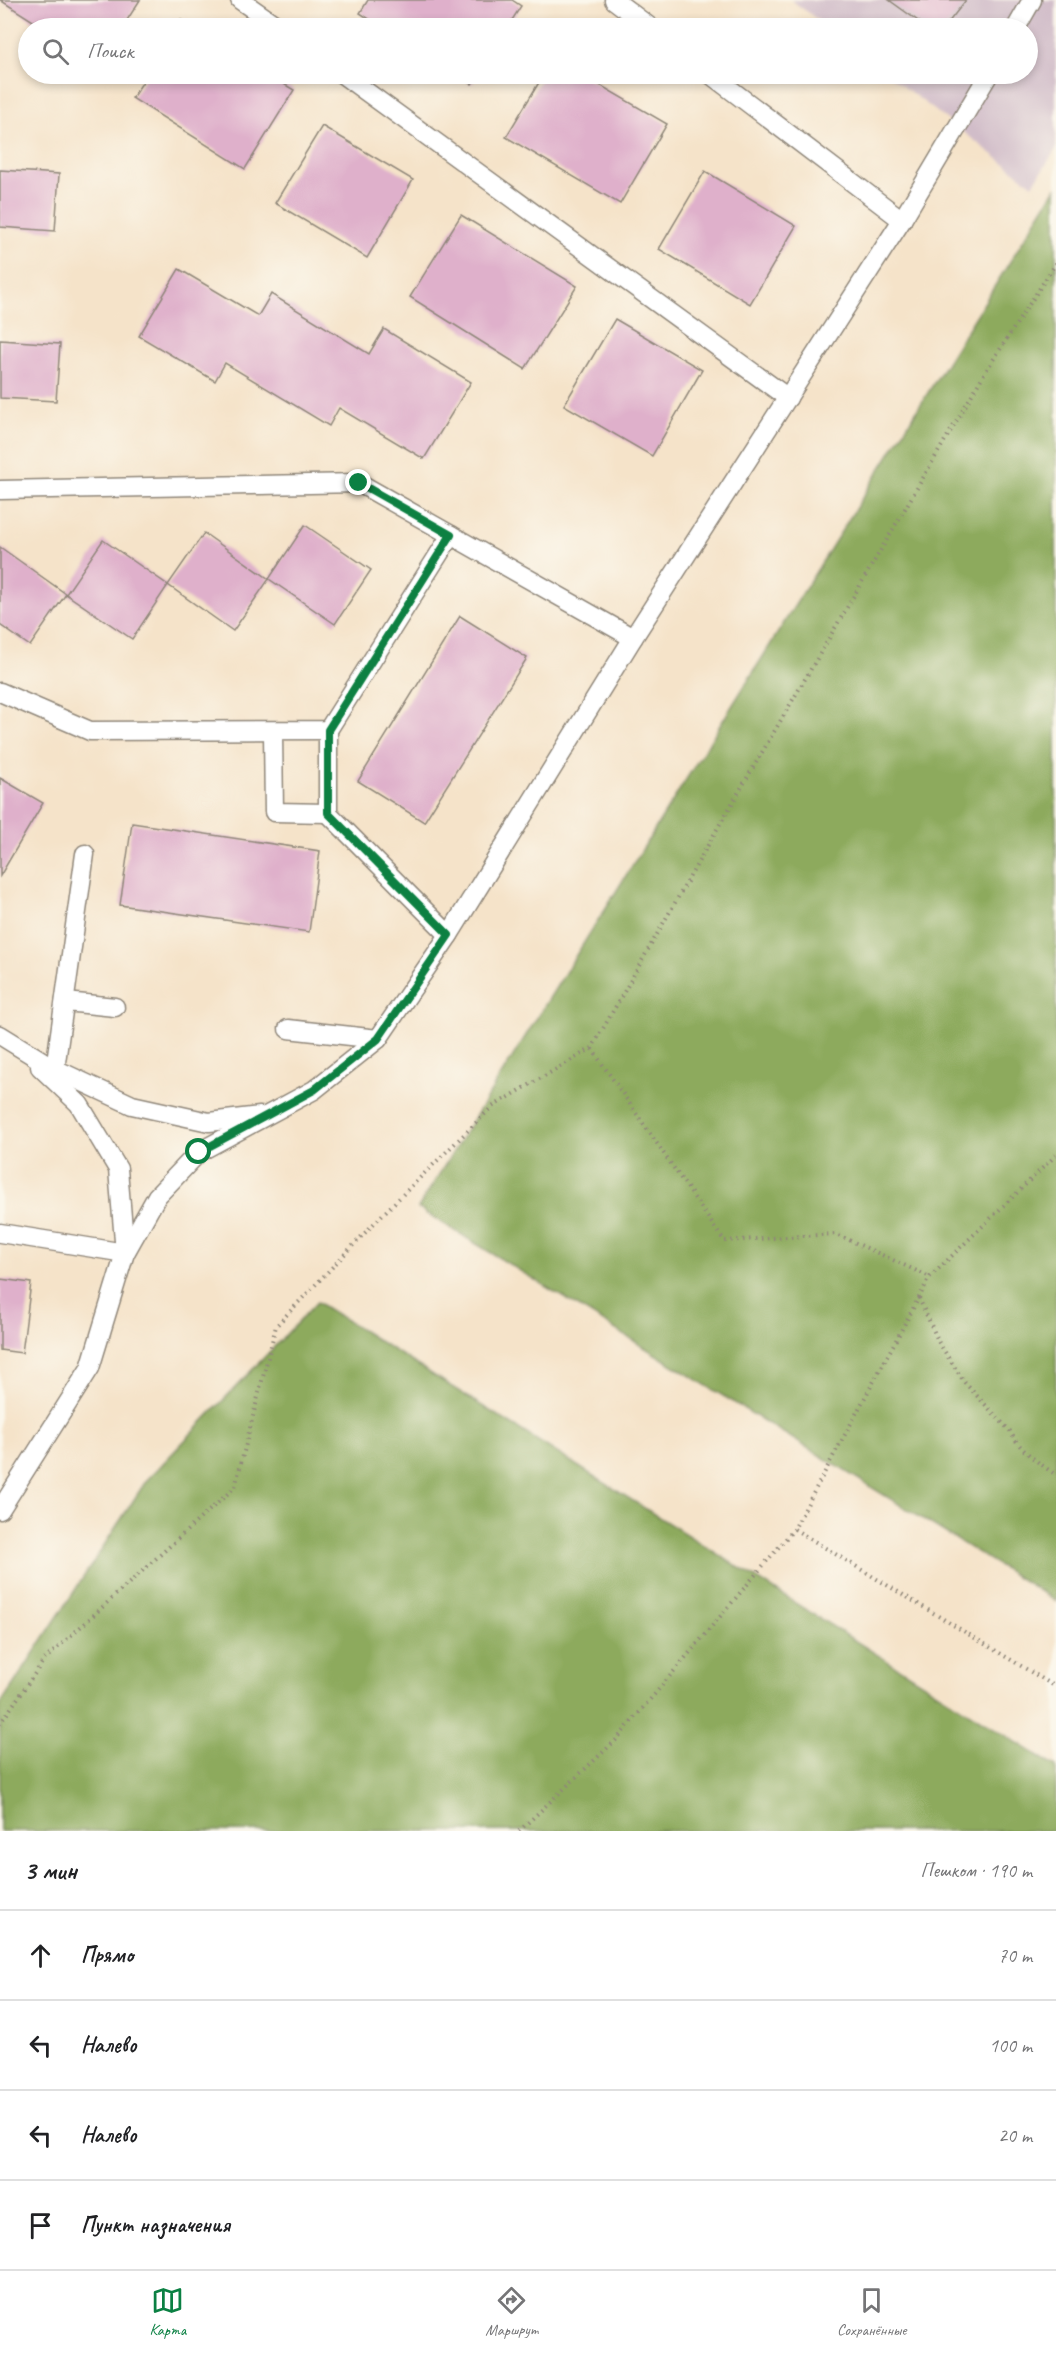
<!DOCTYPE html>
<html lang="ru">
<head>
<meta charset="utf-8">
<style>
	:root { --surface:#fff; --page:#f2f2f2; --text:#202124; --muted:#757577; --line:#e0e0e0; --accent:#0b8043 }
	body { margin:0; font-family:Caveat,sans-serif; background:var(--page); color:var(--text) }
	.stop { position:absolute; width:18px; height:18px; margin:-14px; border:4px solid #0b8043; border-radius:50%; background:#fff }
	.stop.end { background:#0b8043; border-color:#fff; box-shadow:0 2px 6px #0008 }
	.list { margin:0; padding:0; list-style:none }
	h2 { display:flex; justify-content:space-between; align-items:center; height:78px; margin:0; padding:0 24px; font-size:26px }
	h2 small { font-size:20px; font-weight:400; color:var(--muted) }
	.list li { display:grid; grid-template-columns:39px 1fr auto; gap:18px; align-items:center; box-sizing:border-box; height:90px; padding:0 24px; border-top:2px solid var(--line) }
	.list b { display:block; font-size:22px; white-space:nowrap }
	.list em { font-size:20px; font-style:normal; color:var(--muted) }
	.icon { flex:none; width:33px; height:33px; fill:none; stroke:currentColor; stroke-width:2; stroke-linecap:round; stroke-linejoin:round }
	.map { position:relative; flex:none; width:1056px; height:1831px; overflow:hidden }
	.search { position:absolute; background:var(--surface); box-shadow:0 3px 9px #0003; left:18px; right:18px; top:18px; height:66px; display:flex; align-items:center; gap:15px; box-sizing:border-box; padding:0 21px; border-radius:33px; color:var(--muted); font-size:22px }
	.sheet { height:438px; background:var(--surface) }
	nav { display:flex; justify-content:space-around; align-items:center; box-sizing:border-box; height:84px; border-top:2px solid var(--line); background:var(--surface); font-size:16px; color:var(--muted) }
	nav a { display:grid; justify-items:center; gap:3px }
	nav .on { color:var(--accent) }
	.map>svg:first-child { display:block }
	.industrial { fill:#d1bdc9 }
	.forest { fill:#8daa5d; stroke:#5c6a44; stroke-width:1.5 }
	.building { fill:#dfb0cb }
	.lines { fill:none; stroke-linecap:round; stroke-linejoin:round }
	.service-casing { stroke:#90877a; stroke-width:21 }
	.path { stroke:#90877a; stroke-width:4; stroke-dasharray:1.5 4.5; stroke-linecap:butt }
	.service { stroke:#fff; stroke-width:18 }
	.route { stroke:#0b8043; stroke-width:8 }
</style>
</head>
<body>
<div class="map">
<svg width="1056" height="1831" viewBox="0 0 1056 1831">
	<rect width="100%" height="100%" fill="#fbf7ec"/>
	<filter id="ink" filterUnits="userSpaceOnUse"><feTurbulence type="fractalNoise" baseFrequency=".0167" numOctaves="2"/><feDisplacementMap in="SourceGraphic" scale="12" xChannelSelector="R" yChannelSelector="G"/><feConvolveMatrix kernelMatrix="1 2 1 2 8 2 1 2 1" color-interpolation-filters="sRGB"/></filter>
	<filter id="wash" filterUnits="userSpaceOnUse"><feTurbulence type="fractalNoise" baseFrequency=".008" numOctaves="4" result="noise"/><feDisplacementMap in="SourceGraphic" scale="24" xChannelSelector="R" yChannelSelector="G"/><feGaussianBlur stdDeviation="1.35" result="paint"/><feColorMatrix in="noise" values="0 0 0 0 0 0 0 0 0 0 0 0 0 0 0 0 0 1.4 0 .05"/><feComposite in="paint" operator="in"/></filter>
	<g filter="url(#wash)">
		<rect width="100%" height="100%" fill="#f5e3c9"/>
		<path class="industrial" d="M791,0h265v149l-23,36 -146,-111h141v-46h-199z"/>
		<g class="forest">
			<path d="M1056,188v1413l-638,-393z"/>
			<path d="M317,1302l739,465v64h-1056v-126l146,-224z"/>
		</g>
		<g id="blocks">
			<g class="building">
				<path d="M0,0h140l-18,28h-78z"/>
				<path d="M368,0h144l9,6 -14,22h-124l-23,-15z"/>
				<path d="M889,0h77l-22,28h-16z"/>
				<path d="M181,20l14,8h-19z"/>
				<path d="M148,74h119l27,16 -49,79 -113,-71z"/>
				<path d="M455,74h23l-6,10z"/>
				<path d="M544,74h37l86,50 -47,80 -114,-67z"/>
				<path d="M322,126l91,54 -46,78 -92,-55z"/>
				<path d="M0,170l59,4 -4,57 -55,-4z"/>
				<path d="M705,171l91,55 -46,78 -91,-55z"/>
				<path d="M461,215l116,71 -52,83 -115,-72z"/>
				<path d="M179,269l79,47 13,-22 98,60 15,-25 87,53 -47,77 -85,-51 -10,18 -104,-63 -10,18 -76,-45z"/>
				<path d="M615,319l87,51 -50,86 -88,-51z"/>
				<path d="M0,340l60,4 -4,57 -56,-3z"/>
				<path d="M305,525l66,45 -36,54 -66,-45z"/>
				<path d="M204,533l65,46 -36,52 -65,-46z"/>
				<path d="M103,540l65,45 -36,54 -66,-45z"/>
				<path d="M0,547l66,47 -36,52 -30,-21z"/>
				<path d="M460,616l67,42 -103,164 -66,-41z"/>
				<path d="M0,778l43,25 -43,73z"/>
				<path d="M132,823l188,28 -11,81 -189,-27z"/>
				<path d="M0,1279l31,4 -9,70 -22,-3z"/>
			</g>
		</g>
	</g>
	<g filter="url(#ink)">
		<use href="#blocks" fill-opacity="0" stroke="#90877a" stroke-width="1.5"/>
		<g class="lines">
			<defs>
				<g id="service">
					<path d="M240,0l40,28"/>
					<path d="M614,0l37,28"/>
					<path d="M1016,28l16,-28"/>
					<path d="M342,74l446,324"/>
					<path d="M710,74l192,146"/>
					<path d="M0,490l359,-7 274,155"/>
					<path d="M0,692l90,39 238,-1 123,-195"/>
					<path d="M328,730v83l121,122"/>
					<path d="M273,732l1,80 54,1"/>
					<path d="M66,1002l49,5"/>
					<path d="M288,1029l90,10"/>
					<path d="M0,1035l55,34 77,36 77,17 51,-6"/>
					<path d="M40,1067l39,37 39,65 7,84"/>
					<path d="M55,1069l30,-215"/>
					<path d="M0,1233l125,20"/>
					<path d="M0,1510l90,-142 35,-115 32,-57 42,-44 115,-62 64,-51 71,-104 184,-297 269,-418 87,-146"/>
				</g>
			</defs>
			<use href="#service" class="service-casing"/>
			<g class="path">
				<path d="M592,1049l132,192 112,-7 94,43"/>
				<path d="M1056,1155l-126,122 -136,252 262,158"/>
				<path d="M919,1298l20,45 26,40 45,48c9,19 29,32 46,44"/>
				<path d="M0,1724l44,-64 191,-173 41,-161 107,-112 109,-107 100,-59 128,-224 264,-450 72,-111"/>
				<path d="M519,1831l97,-91 178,-211"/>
			</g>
			<use href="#service" class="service"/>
		</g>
	</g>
	<g class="lines" filter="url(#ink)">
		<path class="route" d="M199,1152l115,-62 64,-51 71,-104 -121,-122v-83l123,-195 -92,-52"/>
	</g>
</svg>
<div class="stop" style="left:199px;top:1152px"></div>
<div class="stop end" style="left:359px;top:483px"></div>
<div class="search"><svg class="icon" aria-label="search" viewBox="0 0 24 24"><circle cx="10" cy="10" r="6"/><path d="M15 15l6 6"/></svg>Поиск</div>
</div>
<section class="sheet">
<h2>3 мин<small>Пешком · 190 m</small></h2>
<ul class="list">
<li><svg class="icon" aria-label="ahead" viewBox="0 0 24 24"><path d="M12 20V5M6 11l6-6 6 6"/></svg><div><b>Прямо</b></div><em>70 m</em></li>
<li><svg class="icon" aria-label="left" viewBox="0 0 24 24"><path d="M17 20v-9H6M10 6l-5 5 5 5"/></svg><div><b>Налево</b></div><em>100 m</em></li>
<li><svg class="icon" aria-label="left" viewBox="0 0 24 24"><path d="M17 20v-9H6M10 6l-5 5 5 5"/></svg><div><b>Налево</b></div><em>20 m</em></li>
<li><svg class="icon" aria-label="arrive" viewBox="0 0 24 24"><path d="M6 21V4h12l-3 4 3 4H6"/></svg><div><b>Пункт назначения</b></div></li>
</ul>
</section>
<nav>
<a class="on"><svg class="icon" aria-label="map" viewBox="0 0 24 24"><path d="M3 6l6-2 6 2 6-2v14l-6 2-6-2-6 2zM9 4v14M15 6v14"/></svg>Карта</a>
<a><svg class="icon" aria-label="directions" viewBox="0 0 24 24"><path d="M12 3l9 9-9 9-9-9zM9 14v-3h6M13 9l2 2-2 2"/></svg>Маршрут</a>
<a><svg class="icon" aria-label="saved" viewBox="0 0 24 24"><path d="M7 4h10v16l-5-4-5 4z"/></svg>Сохранённые</a>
</nav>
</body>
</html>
